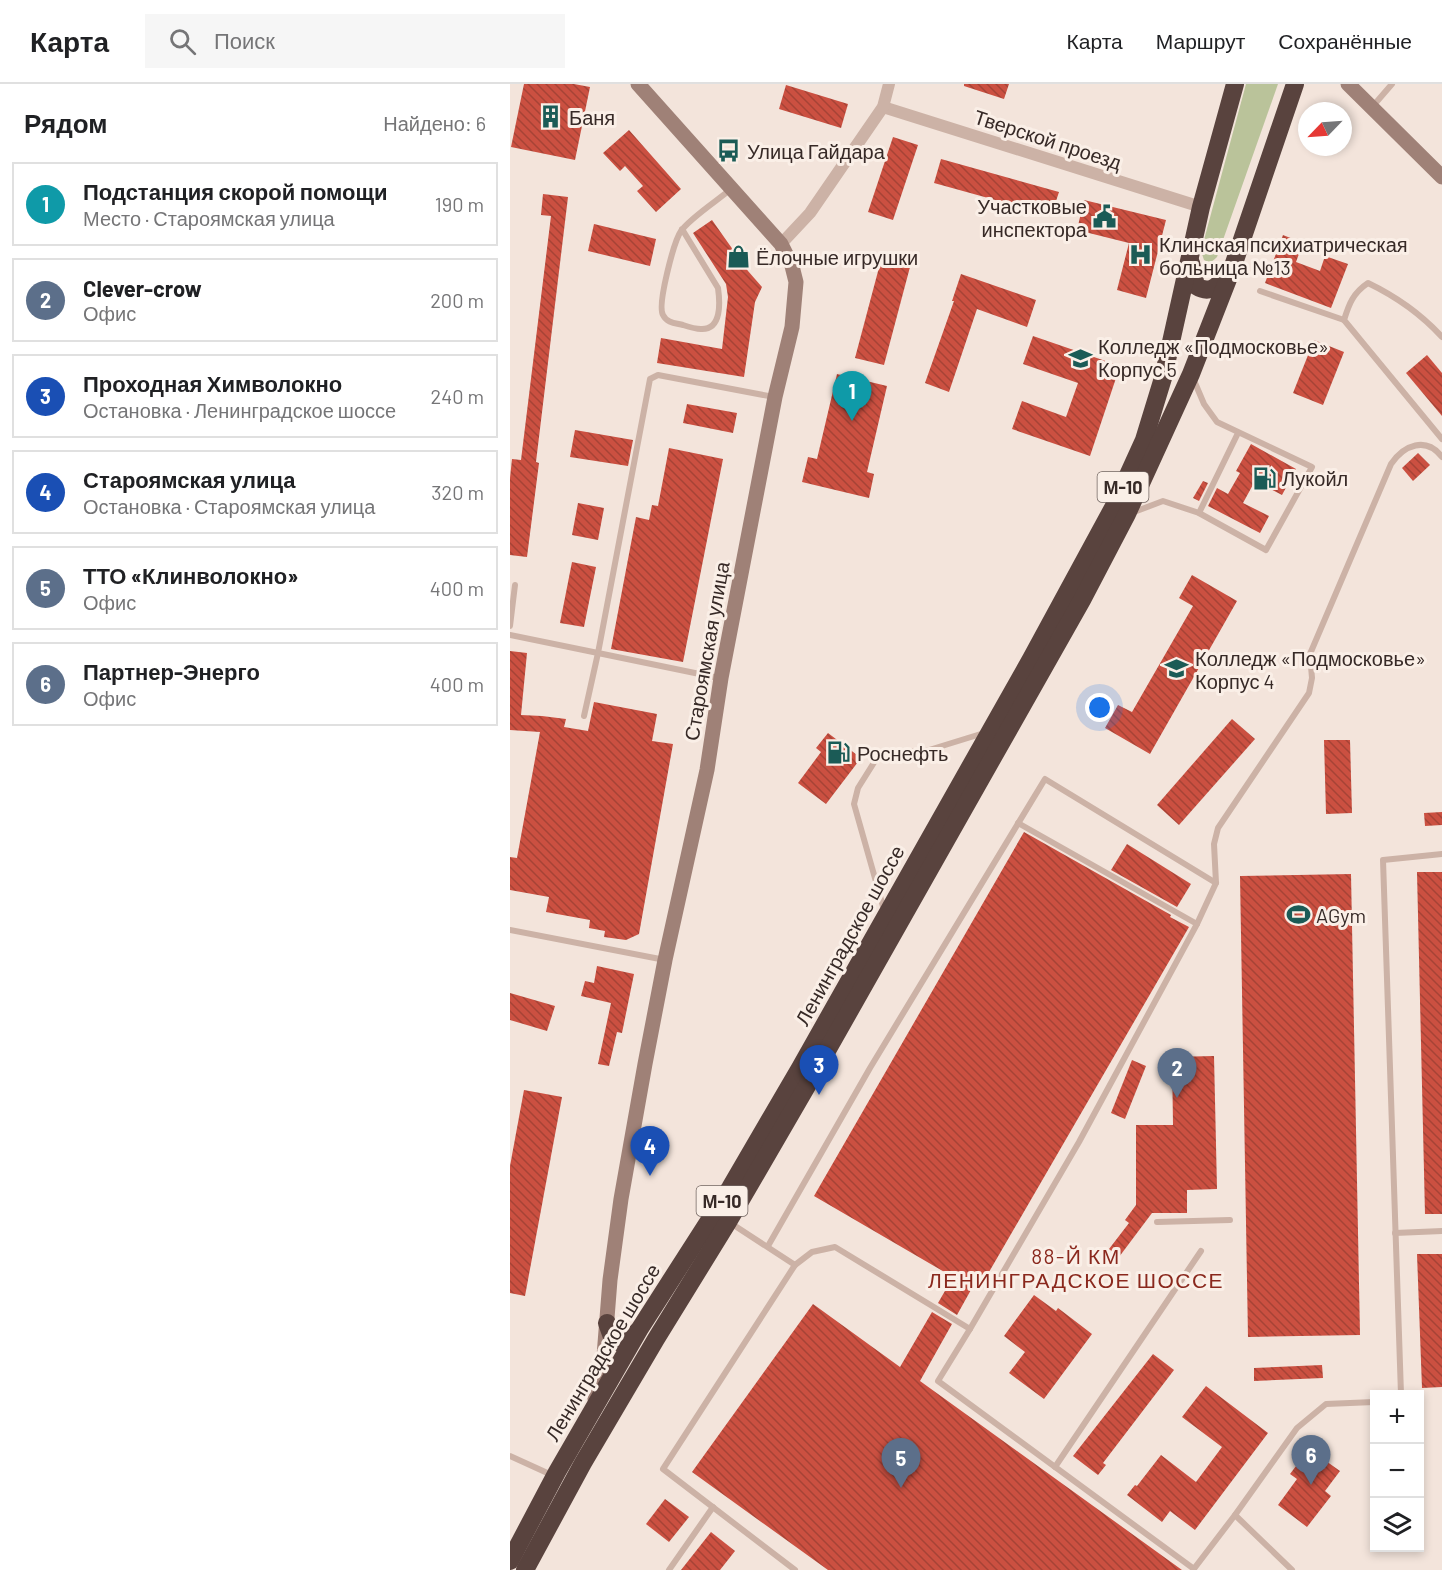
<!DOCTYPE html>
<html lang="ru">
<head>
<meta charset="utf-8">
<style>
	:root { --surface:#fff; --page:#f6f6f6; --text:#202124; --muted:#757577; --line:#e0e0e0; --accent:#2563eb }
	body { margin:0; font-family:Barlow,sans-serif; background:var(--page); color:var(--text) }
	.controls { position:absolute; right:18px; bottom:18px; display:grid; overflow:hidden; border-radius:0px; box-shadow:0 3px 9px #0003 }
	.controls button { width:54px; height:54px; display:grid; place-items:center; padding:0; border:0; border-bottom:2px solid var(--line); background:var(--surface); color:var(--text); font:30px sans-serif }
	.compass { position:absolute; left:788px; top:18px; width:54px; height:54px; border-radius:50%; background:var(--surface); box-shadow:0 3px 9px #0003; rotate:245deg }
	.you { position:absolute; left:590px; top:624px; width:21px; height:21px; margin:-15px; border:4px solid #fff; border-radius:50%; background:#1a73e8; box-shadow:0 0 0 9px #1a73e833 }
	.badge { display:grid; place-items:center; width:39px; height:39px; border-radius:50%; background:var(--accent); color:#fff; font-size:20px; font-weight:700 }
	.pin { position:absolute; translate:-50% -50px; filter:drop-shadow(0 2px 3px #0008) }
	.pin::after { content:''; position:absolute; top:32px; width:21px; height:18px; background:inherit; clip-path:polygon(0 0,100% 0,50% 100%) }
	.list { margin:0; padding:0; list-style:none }
	h2 { display:flex; justify-content:space-between; align-items:center; height:78px; margin:0; padding:0 24px; font-size:26px }
	h2 small { font-size:20px; font-weight:400; color:var(--muted) }
	.list li { display:grid; grid-template-columns:39px 1fr auto; gap:18px; align-items:center; box-sizing:border-box; height:84px; margin:0 12px 12px; padding:0 12px; border:2px solid var(--line); border-radius:0px }
	.list b { display:block; font-size:22px; white-space:nowrap }
	.list p { margin:0; font-size:20px; white-space:nowrap; color:var(--muted) }
	.list em { font-size:20px; font-style:normal; color:var(--muted) }
	.icon { flex:none; width:33px; height:33px; fill:none; stroke:currentColor; stroke-width:2; stroke-linecap:round; stroke-linejoin:round }
	.map { position:relative; flex:none; width:932px; height:1486px; overflow:hidden }
	header { display:flex; align-items:center; gap:36px; box-sizing:border-box; height:84px; padding:0 30px; background:var(--surface); border-bottom:2px solid var(--line) }
	header strong { font-size:28px }
	nav { display:flex; gap:33px; margin-inline-start:auto; font-size:21px }
	.search { width:420px; height:54px; background:var(--page); display:flex; align-items:center; gap:15px; box-sizing:border-box; padding:0 21px; border-radius:0px; color:var(--muted); font-size:22px }
	main { display:flex }
	aside { flex:1; background:var(--surface) }
	.map>svg:first-child { display:block }
	.park { fill:#bac39a }
	.building { fill:url(#building-back-hatch) }
	.lines { fill:none; stroke-linecap:round; stroke-linejoin:round }
	.lane { stroke:#ccb2a6; stroke-width:6 }
	.street { stroke:#ccb2a6; stroke-width:12 }
	.secondary { stroke:#9f8177; stroke-width:15 }
	.highway { stroke:#59433e; stroke-width:18 }
	.labels { text-anchor:middle; dominant-baseline:central; stroke-width:6; stroke-linejoin:round; paint-order:stroke }
	.shield { fill:#faefe7; stroke:#726561; stroke-width:1.5 }
	.shield-label { font-size:18px; font-weight:bold; fill:#372a27 }
	.poi-label { font-size:20px; fill:#372a27; stroke:#faefe7; text-anchor:start }
	.street-label { font-size:20px; fill:#372a27; stroke:#faefe7 }
	.neighbourhood-label { font-size:21px; letter-spacing:1.5px; fill:#8a281d; stroke:#faefe7 }
</style>
</head>
<body>
<header>
<strong>Карта</strong>
<div class="search"><svg class="icon" aria-label="search" viewBox="0 0 24 24"><circle cx="10" cy="10" r="6"/><path d="M15 15l6 6"/></svg>Поиск</div>
<nav><a>Карта</a><a>Маршрут</a><a>Сохранённые</a></nav>
</header>
<main>
<aside>
<h2>Рядом<small>Найдено: 6</small></h2>
<ul class="list">
<li><span class="badge" style="background:#0f9aa8">1</span><div><b>Подстанция скорой помощи</b><p>Место · Староямская улица</p></div><em>190 m</em></li>
<li><span class="badge" style="background:#5c6f8a">2</span><div><b>Clever-crow</b><p>Офис</p></div><em>200 m</em></li>
<li><span class="badge" style="background:#1a4fb4">3</span><div><b>Проходная Химволокно</b><p>Остановка · Ленинградское шоссе</p></div><em>240 m</em></li>
<li><span class="badge" style="background:#1a4fb4">4</span><div><b>Староямская улица</b><p>Остановка · Староямская улица</p></div><em>320 m</em></li>
<li><span class="badge" style="background:#5c6f8a">5</span><div><b>ТТО «Клинволокно»</b><p>Офис</p></div><em>400 m</em></li>
<li><span class="badge" style="background:#5c6f8a">6</span><div><b>Партнер-Энерго</b><p>Офис</p></div><em>400 m</em></li>
</ul>
</aside>
<div class="map">
<svg width="932" height="1486" viewBox="0 0 932 1486">
	<defs>
		<pattern id="building-back-hatch" width="6" height="6" patternUnits="userSpaceOnUse" patternTransform="scale(1.5)"><rect width="6" height="6" fill="#cb5041"/><path d="M-1 5l2 2M0 0l6 6M5-1l2 2" fill="none" stroke="#a64336"/></pattern>
	</defs>
	<rect width="100%" height="100%" fill="#f3e4db"/>
	<path class="park" d="M736,0h32l-61,173c-5,5 -7,6 -13,3l-3,-9z"/>
	<g class="building">
		<path d="M14,0h50l16,3 -15,73 -64,-13z"/>
		<path d="M454,0h45l-5,15 -40,-13z"/>
		<path d="M276,1l62,19 -7,24 -62,-19z"/>
		<path d="M119,46l52,59 -25,23 -19,-21 6,-5 -18,-20 -5,5 -17,-18z"/>
		<path d="M383,53l25,8 -25,75 -25,-8z"/>
		<path d="M431,75l118,33 -8,24 -52,-16v1l-65,-18z"/>
		<path d="M33,110l25,3 -32,265 3,1 -12,94 -17,-2v-77l2,-19 9,1 30,-244 -10,-1z"/>
		<path d="M574,116l82,20 -20,78 -29,-8 12,-47 -52,-13z"/>
		<path d="M202,136l36,51 14,16 -7,15 -11,75 -87,-14 4,-25 61,11 6,-52 -2,-13 -33,-51z"/>
		<path d="M84,140l62,15 -6,27 -62,-15z"/>
		<path d="M773,151l20,8 -7,19 24,9 5,-15 23,8 -17,44 -66,-25z"/>
		<path d="M371,176l29,7 -26,98 -29,-7z"/>
		<path d="M451,190l75,26 -9,27 -50,-18 -28,83 -24,-9 29,-82h-2z"/>
		<path d="M523,252l87,30 -30,90 -78,-27 10,-28 44,16 12,-34 -55,-19z"/>
		<path d="M804,256l30,12 -21,53 -30,-12z"/>
		<path d="M917,271l15,18v43l-36,-43z"/>
		<path d="M327,290l50,12 -20,86 7,2 -5,24 -67,-16 6,-25 9,2z"/>
		<path d="M177,320l50,9 -4,20 -50,-10z"/>
		<path d="M65,346l58,10 -5,26 -58,-9z"/>
		<path d="M741,360l45,25 -14,26 -27,-14 -12,22 26,13 -9,17 -52,-27 9,-18 11,6 12,-21 -4,-2z"/>
		<path d="M159,364l54,11 -40,203 -72,-13 25,-132 13,3 3,-15 6,1z"/>
		<path d="M908,369l12,12 -17,16 -11,-13z"/>
		<path d="M693,397l5,2 -9,18 -6,-3z"/>
		<path d="M68,419l26,5 -6,32 -26,-5z"/>
		<path d="M62,478l24,5 -12,60 -24,-4z"/>
		<path d="M682,491l45,26 -87,153 -45,-26 13,-23 14,7 61,-106 -14,-8z"/>
		<path d="M0,567l17,2 -6,62 21,1 24,3 -2,8 24,4 6,-29 63,12 -5,27 21,3 -34,190 -13,6 -22,-3 1,-6 -16,-3 1,-8 -44,-8 3,-15 -39,-7v-33l7,1 23,-126 -30,-2z"/>
		<path d="M722,635l23,20 -76,86 -22,-20z"/>
		<path d="M318,649l33,25 -35,46 -28,-21 23,-31 -5,-4z"/>
		<path d="M814,656h26l2,73 -26,1z"/>
		<path d="M932,728v13l-17,1 -1,-13z"/>
		<path d="M514,748l147,83 -1,2 19,10 -211,364 -6,-3 -15,27 -19,-12 15,-26 -139,-81z"/>
		<path d="M617,760l64,40 -14,23 -66,-37z"/>
		<path d="M907,788h25v342h-17z"/>
		<path d="M841,790l9,461 -112,2 -8,-461z"/>
		<path d="M87,882l37,8 -12,59 -5,-1 -8,34 -11,-2 13,-61 -30,-7 4,-15 9,2z"/>
		<path d="M0,909l45,13 -8,25 -37,-11z"/>
		<path d="M704,972l3,133 -30,1v23h-35l-33,44 -10,-8 20,-26 -4,-3 11,-15v-80h37l-1,-68z"/>
		<path d="M622,976l14,6 -21,53 -14,-6z"/>
		<path d="M14,1006l38,7 -37,199 -15,-3v-127z"/>
		<path d="M907,1170h25v133l-20,1z"/>
		<path d="M524,1211l22,16 2,-3 34,26 -48,65 -35,-26 16,-21 -21,-16z"/>
		<path d="M303,1220l87,63 32,-55 20,12 -32,57 262,189h-354l-136,-98z"/>
		<path d="M643,1270l21,16 -71,93 3,2 -8,10 -25,-19z"/>
		<path d="M812,1281l1,13 -69,3v-13z"/>
		<path d="M696,1302l62,47 -73,97 -25,-19 -8,11 -35,-27 8,-10 2,1 24,-31 35,27 26,-35 -40,-30z"/>
		<path d="M799,1365l31,22 -15,20 6,5 -24,31 -29,-22 19,-26 -7,-5z"/>
		<path d="M155,1415l24,18 -20,25 -23,-18z"/>
		<path d="M201,1448l24,19 -15,19h-39z"/>
	</g>
	<g class="lines">
		<g class="lane">
			<path d="M863,22l19,-22"/>
			<path d="M172,145l36,59c2,14 4,42 -17,41 -6,0 -12,-2 -18,-4 -8,-2 -16,-2 -20,-10 -6,-10 11,-74 18,-84 9,-13 37,-31 50,-42"/>
			<path d="M750,207l84,29"/>
			<path d="M932,355l-98,-119c5,-16 9,-27 24,-37 27,13 54,32 74,54"/>
			<path d="M624,428l29,-11 36,12 67,37 46,-83 -95,-45 -13,-18 -11,-26"/>
			<path d="M689,429l39,-80"/>
			<path d="M0,542l5,-41"/>
			<path d="M0,551l88,18 -14,63"/>
			<path d="M209,594l-121,-25 52,-274 8,-4 116,22"/>
			<path d="M508,739l179,101"/>
			<path d="M374,826l-30,-106 4,-16 17,-27 15,-8 39,-3 55,-17"/>
			<path d="M0,846l155,30"/>
			<path d="M219,1138l66,43 -132,204 132,101"/>
			<path d="M647,1138l73,-2"/>
			<path d="M885,1149l47,-2"/>
			<path d="M258,1162l102,-178 175,-289 171,104"/>
			<path d="M285,1181l17,-13 23,-5 135,82 109,-187 118,-218 19,-41 -2,-39 4,-16 91,-135 3,-15 -2,-24 81,-190c13,-19 35,-28 51,-7"/>
			<path d="M460,1245l-32,52 256,188"/>
			<path d="M891,1310l-18,-534 59,-6"/>
			<path d="M0,1372l44,20"/>
			<path d="M545,1383l146,-216"/>
			<path d="M725,1431l57,55"/>
			<path d="M159,1486l44,-63"/>
			<path d="M683,1486l42,-55 62,-87 29,-24 48,-2"/>
		</g>
		<g class="street">
			<path d="M373,23l318,100"/>
			<path d="M271,160l29,-31 73,-106 6,-23"/>
		</g>
		<g class="secondary">
			<path d="M838,0l94,93"/>
			<path d="M85,1315l9,-43 6,-76 11,-81 24,-135 20,-104 42,-190 14,-92 54,-281 17,-70 4,-45 -4,-16 -11,-22 -143,-160"/>
		</g>
		<g class="highway">
			<path d="M681,179l5,23c14,9 22,0 31,-11"/>
			<path d="M97,1239l5,14 5,5 13,-4 8,-7"/>
			<path d="M0,1477l47,-89 82,-142 91,-142 70,-120 231,-409 83,-153 30,-66 19,-62 38,-171 34,-123"/>
			<path d="M15,1486l58,-107 73,-124 72,-117 79,-136 275,-486 45,-86 64,-140 41,-105 63,-185"/>
		</g>
	</g>
	<defs>
		<symbol id="building-bare" viewBox="-9 -9 18 18"><path d="M-4-6H4V6H1V3H-1V6H-4ZM-2.5-4.3h1.7v1.8h-1.7ZM.8-4.3h1.7v1.8H.8ZM-2.5-1h1.7V.8h-1.7ZM.8-1h1.7V.8H.8Z" fill="#1b5b56" stroke="#faefe7" stroke-width="2.5" paint-order="stroke"/></symbol>
		<symbol id="bus-bare" viewBox="-9 -9 18 18"><path d="M-5-6H5V4H4V6H2V4H-2V6H-4V4H-5ZM-3.5-4V0h7V-4ZM-3.5 1.2v1.5H-2V1.2ZM2 1.2v1.5H3.5V1.2Z" fill="#1b5b56" stroke="#faefe7" stroke-width="2.5" paint-order="stroke"/></symbol>
		<symbol id="civic-bare" viewBox="-9 -9 18 18"><path d="M-.6-6.5H3V-4.5H.6V-3L4-1V1h2V6H-6V1h2V-1L-.6-3ZM-1.2 2.5V6h2.4V2.5Z" fill="#1b5b56" stroke="#faefe7" stroke-width="2.5" paint-order="stroke"/></symbol>
		<symbol id="hospital-bare" viewBox="-9 -9 18 18"><path d="M-5-5h3v3.5h4V-5h3V5h-3V1.5h-4V5h-3Z" fill="#1b5b56" stroke="#faefe7" stroke-width="2.5" paint-order="stroke"/></symbol>
		<symbol id="shop-bare" viewBox="-9 -9 18 18"><path d="M-5-2.5h2.3a2.7 3.5 0 0 1 5.4 0H5L5.5 6h-11ZM-1.5-2.5h3a1.5 2.3 0 0 0-3 0Z" fill="#1b5b56" stroke="#faefe7" stroke-width="2.5" paint-order="stroke"/></symbol>
		<symbol id="university-bare" viewBox="-9 -9 18 18"><path d="M0-5L7-2L0 1L-7-2ZM-4 1L0 2.5L4 1V4Q0 6-4 4Z" fill="#1b5b56" stroke="#faefe7" stroke-width="2.5" paint-order="stroke"/></symbol>
		<symbol id="fuel-bare" viewBox="-9 -9 18 18"><path d="M-5.5-6h7V0h2V4h1.3V-2.5L3-4.5l.8-.8L6-3V5H2.5V1h-1V6h-7ZM-4.2-4.7v3.2H.2V-4.7Z" fill="#1b5b56" stroke="#faefe7" stroke-width="2.5" paint-order="stroke"/></symbol>
		<symbol id="stadium-bare" viewBox="-9 -9 18 18"><path d="M0-5a6.5 5 0 1 0 0 10a6.5 5 0 1 0 0-10ZM-3.5-1.8h7v3.6h-7Z" fill="#1b5b56" stroke="#faefe7" stroke-width="2.5" paint-order="stroke"/></symbol>
	</defs>
	<g fill-rule="evenodd">
		<use href="#building-bare" x="24" y="16" width="33" height="33"/>
		<use href="#bus-bare" x="202" y="50" width="33" height="33"/>
		<use href="#civic-bare" x="578" y="116" width="33" height="33"/>
		<use href="#hospital-bare" x="614" y="154" width="33" height="33"/>
		<use href="#shop-bare" x="212" y="156" width="33" height="33"/>
		<use href="#university-bare" x="554" y="258" width="33" height="33"/>
		<use href="#fuel-bare" x="738" y="378" width="33" height="33"/>
		<use href="#university-bare" x="650" y="568" width="33" height="33"/>
		<use href="#fuel-bare" x="312" y="652" width="33" height="33"/>
		<use href="#stadium-bare" x="772" y="814" width="33" height="33"/>
	</g>
	<g class="labels">
		<g class="shield">
			<rect x="587.5" y="388" width="51" height="30" rx="4.5"/>
			<rect x="186.5" y="1102" width="51" height="30" rx="4.5"/>
		</g>
		<g class="shield-label">
			<text x="613" y="403">М-10</text>
			<text x="212" y="1117">М-10</text>
		</g>
		<g class="poi-label">
			<text x="59" y="33">Баня</text>
			<text x="237" y="67">Улица Гайдара</text>
			<text x="577" y="122" text-anchor="end">Участковые<tspan x="577" dy="23">инспектора</tspan></text>
			<text x="649" y="160">Клинская психиатрическая<tspan x="649" dy="23">больница №13</tspan></text>
			<text x="246" y="173">Ёлочные игрушки</text>
			<text x="588" y="262">Колледж «Подмосковье»<tspan x="588" dy="23">Корпус 5</tspan></text>
			<text x="772" y="394">Лукойл</text>
			<text x="685" y="574">Колледж «Подмосковье»<tspan x="685" dy="23">Корпус 4</tspan></text>
			<text x="347" y="669">Роснефть</text>
			<text x="806" y="831">AGym</text>
		</g>
		<g class="street-label">
			<text transform="translate(538 55) rotate(18)">Тверской проезд</text>
			<text transform="translate(196 567) rotate(-80)">Староямская улица</text>
			<text transform="translate(339 851) rotate(-61)">Ленинградское шоссе</text>
			<text transform="translate(92 1268) rotate(-59)">Ленинградское шоссе</text>
		</g>
		<g class="neighbourhood-label">
			<text x="566" y="1171">88-Й КМ<tspan x="566" dy="24">ЛЕНИНГРАДСКОЕ ШОССЕ</tspan></text>
		</g>
	</g>
</svg>
<div class="controls">
<button>+</button>
<button>−</button>
<button><svg class="icon" aria-label="layers" viewBox="0 0 24 24"><path d="M12 4l9 5-9 5-9-5zM3 14l9 5 9-5"/></svg></button>
</div>
<svg class="compass" viewBox="-18 -18 36 36"><path d="M0-13l5 13h-10z" fill="#e53935"/><path d="M0 13l5-13h-10z" fill="#757577"/></svg>
<div class="you"></div>
<div class="pin badge" style="left:342px;top:337px;background:#0f9aa8">1</div>
<div class="pin badge" style="left:667px;top:1014px;background:#5c6f8a">2</div>
<div class="pin badge" style="left:309px;top:1011px;background:#1a4fb4">3</div>
<div class="pin badge" style="left:140px;top:1092px;background:#1a4fb4">4</div>
<div class="pin badge" style="left:391px;top:1404px;background:#5c6f8a">5</div>
<div class="pin badge" style="left:801px;top:1401px;background:#5c6f8a">6</div>
</div>
</main>
</body>
</html>
